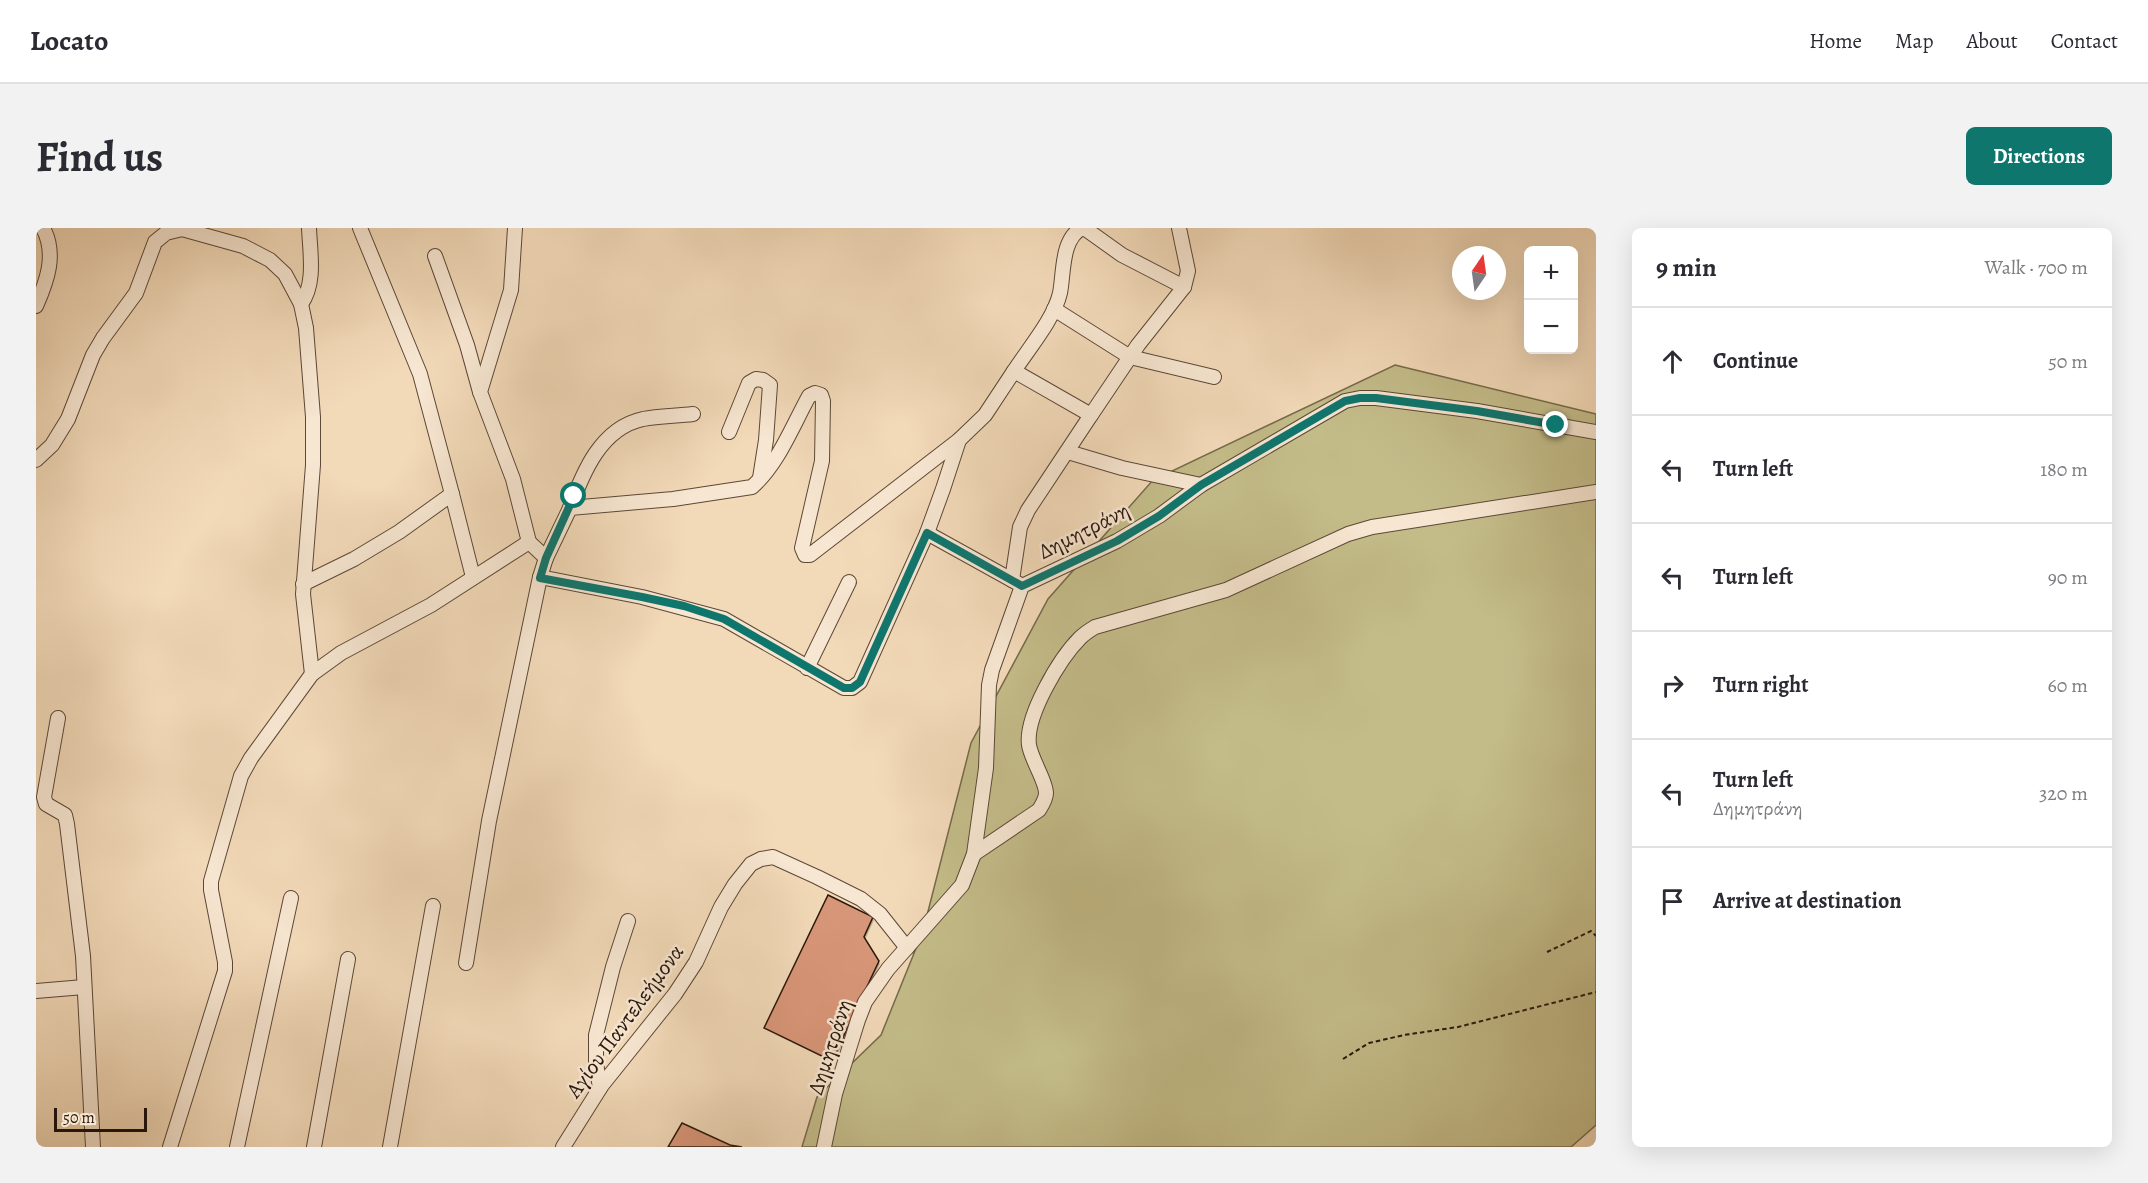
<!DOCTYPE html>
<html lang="en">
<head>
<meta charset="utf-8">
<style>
	:root { --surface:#fff; --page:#f2f2f3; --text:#2b2b33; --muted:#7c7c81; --line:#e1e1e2; --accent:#0f766e }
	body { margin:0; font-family:Alegreya,serif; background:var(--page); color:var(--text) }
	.controls { position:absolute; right:18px; top:18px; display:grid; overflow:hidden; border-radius:9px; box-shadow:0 6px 24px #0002 }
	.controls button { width:54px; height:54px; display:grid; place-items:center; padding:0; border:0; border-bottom:2px solid var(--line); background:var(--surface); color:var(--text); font:30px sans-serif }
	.compass { position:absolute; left:1416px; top:18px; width:54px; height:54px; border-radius:50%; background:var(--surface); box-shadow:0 6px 24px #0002; rotate:13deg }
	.scale { position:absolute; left:18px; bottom:15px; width:93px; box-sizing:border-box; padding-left:6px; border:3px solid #2a170c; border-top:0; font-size:16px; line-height:21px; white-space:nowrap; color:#2a170c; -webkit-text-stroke:4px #f7e6d1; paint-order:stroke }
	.stop { position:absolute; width:18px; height:18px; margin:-14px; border:4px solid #0f766e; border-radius:50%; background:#fff }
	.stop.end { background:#0f766e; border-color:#fff; box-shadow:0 2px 6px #0008 }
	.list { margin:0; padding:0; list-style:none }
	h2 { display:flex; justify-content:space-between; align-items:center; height:78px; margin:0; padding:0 24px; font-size:26px }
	h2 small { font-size:20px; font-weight:400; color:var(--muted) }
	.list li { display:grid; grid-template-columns:39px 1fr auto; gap:18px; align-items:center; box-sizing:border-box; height:108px; padding:0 24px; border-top:2px solid var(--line) }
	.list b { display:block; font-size:22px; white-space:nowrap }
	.list p { margin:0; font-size:20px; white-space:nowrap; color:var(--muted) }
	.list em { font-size:20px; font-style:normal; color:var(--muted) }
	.icon { flex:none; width:33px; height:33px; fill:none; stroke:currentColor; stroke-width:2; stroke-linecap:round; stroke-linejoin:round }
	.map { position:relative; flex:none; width:1560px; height:919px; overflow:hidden; border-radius:9px }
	header { display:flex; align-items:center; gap:36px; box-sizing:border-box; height:84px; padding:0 30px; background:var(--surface); border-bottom:2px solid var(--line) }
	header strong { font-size:28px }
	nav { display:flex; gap:33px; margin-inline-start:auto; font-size:21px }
	.intro { display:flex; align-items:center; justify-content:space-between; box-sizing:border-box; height:144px; padding:0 36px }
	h1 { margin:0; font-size:42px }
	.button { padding:15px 27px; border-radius:9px; background:var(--accent); color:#fff; font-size:21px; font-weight:700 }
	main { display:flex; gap:36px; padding:0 36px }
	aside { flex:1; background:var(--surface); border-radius:9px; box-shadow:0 6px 24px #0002 }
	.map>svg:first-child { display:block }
	.green { fill:#c3bc89; stroke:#766a4a; stroke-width:1.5 }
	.shadow { fill:#0003 }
	.building { fill:#d89678; stroke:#2a170c; stroke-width:1.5 }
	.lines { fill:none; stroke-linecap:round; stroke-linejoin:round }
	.minor-casing { stroke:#5c4837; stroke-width:16 }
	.path { stroke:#2a170c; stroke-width:2; stroke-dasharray:4.5 3; stroke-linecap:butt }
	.minor { stroke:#f7e6d1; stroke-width:14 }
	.route { stroke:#0f766e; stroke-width:8 }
	.labels { text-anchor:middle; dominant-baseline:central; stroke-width:5; stroke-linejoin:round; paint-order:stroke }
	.street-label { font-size:22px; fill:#2a170c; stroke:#f7e6d1 }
</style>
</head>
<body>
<header>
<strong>Locato</strong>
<nav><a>Home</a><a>Map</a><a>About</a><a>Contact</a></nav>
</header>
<div class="intro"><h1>Find us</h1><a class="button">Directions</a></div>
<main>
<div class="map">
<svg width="1560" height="919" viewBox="0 0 1560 919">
	<rect width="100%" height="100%" fill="#f2d9b8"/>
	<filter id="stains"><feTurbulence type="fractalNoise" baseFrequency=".00333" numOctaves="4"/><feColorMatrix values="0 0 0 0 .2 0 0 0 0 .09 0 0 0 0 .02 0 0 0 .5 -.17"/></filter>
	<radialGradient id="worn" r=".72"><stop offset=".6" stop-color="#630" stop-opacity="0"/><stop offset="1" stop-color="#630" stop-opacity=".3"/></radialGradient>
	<path class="green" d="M1359,137l201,49v711l-25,22h-769l15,-50 64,-62 42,-104 48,-188 77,-144 105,-119z"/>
	<path class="shadow" d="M836,690l2,2 -9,20 15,24 -46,98 -66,-33z"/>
	<g class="building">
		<path d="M792,667l45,22 -9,20 15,24 -47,100 -68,-33z"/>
		<path d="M646,895l48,22 12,2h-74z"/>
	</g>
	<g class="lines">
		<defs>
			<g id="minor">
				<path d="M324,0l60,146 32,120"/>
				<path d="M479,0l-4,62 -31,102 33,87 16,63"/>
				<path d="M399,28l32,89 13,47"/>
				<path d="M265,76c15,-21 9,-51 8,-76"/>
				<path d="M0,78c11,-25 21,-52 7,-78"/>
				<path d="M1018,81l76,48 84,20"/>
				<path d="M978,143c15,-23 40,-52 46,-78 4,-20 1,-54 22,-65l5,2 35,25 62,32"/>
				<path d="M693,204l20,-49 7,-4 7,1 7,5 -4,55 -6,38"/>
				<path d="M1032,224l54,16 79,17"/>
				<path d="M0,232l16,-15 16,-26 25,-64 10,-17 33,-45 19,-51 11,-9 16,-4 61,17 27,14 15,14 16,30 5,24 7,89v48l-10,129 9,80"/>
				<path d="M534,280c13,-36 31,-80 73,-89 16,-3 34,-3 50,-5"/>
				<path d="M891,305l92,51"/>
				<path d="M510,330l-6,19 102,20 82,22 120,69h8l8,-6 67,-149 16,-44 16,-49"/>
				<path d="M976,352l8,-53 8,-17 63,-95"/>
				<path d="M267,356l51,-25 45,-27 53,-38 21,83"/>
				<path d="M771,440l42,-86"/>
				<path d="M22,490l-14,79 2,7 19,11 2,9 16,132 10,191"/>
				<path d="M938,626l65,-44c3,-5 7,-11 7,-17 0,-12 -15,-34 -17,-48 -4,-29 31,-87 51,-107 4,-4 10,-8 15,-11l131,-37 122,-56 24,-7 224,-35"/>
				<path d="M430,735l23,-142 51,-244"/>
				<path d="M0,763l48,-4"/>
				<path d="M564,860l-4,-25v-28l17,-68 15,-46"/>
				<path d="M134,919l55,-176v-9l-14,-72v-9l30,-105 10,-18 61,-84 29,-21 90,-48 98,-63 17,16 24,-50 103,-9 79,-12c26,-23 40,-60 57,-91l6,-3 6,2 2,6 -1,60 -20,87 3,7h5l149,-115 26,-25 29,-44 77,44 47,-70 46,-58 4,-16 -9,-43"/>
				<path d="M201,919l54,-249"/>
				<path d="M278,919l34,-188"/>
				<path d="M354,919l43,-241"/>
				<path d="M527,919l39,-62 73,-91 21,-32 25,-55 14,-23 16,-20 10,-5 12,-2 44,20 44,22 19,15 27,34"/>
				<path d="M788,919l11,-53 23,-74 7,-18 23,-33 74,-84 12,-31 12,-86 3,-83 3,-15 30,-84 95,-45 42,-25 42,-31 144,-84 15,-3h16l101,13 119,21"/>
			</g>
		</defs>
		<use href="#minor" class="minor-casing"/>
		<g class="path">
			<path d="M1511,724l44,-21 5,5"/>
			<path d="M1307,831l26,-16 35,-8 54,-8 138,-35"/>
		</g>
		<use href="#minor" class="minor"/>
	</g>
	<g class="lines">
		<path class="route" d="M538,268l-28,62 -6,20 102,19 42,9 40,13 120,69h8l8,-6 67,-149 95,53 95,-45 42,-25 42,-31 144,-84 15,-3h16l101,13 79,14"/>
	</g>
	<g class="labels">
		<g class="street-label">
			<text transform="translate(1048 303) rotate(-27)">Δημητράνη</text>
			<text transform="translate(589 793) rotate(-54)">Αγίου Παντελεήμονα</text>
			<text transform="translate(794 819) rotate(-72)">Δημητράνη</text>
		</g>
	</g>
	<rect width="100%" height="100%" filter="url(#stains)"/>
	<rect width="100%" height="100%" fill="url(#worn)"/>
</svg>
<div class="controls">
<button>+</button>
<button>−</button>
</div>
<svg class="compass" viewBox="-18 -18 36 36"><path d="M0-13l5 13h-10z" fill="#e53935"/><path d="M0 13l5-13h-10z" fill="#7c7c81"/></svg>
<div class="scale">50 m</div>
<div class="stop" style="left:538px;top:268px"></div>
<div class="stop end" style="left:1520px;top:197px"></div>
</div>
<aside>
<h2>9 min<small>Walk · 700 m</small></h2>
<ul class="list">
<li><svg class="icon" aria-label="ahead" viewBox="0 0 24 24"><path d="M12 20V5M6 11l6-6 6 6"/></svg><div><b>Continue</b></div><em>50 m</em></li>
<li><svg class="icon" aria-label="left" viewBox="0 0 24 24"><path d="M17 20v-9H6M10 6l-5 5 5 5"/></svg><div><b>Turn left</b></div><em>180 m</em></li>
<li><svg class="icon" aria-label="left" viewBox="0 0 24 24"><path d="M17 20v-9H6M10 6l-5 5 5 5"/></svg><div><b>Turn left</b></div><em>90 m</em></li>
<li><svg class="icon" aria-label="right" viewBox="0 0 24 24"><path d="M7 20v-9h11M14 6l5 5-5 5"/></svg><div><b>Turn right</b></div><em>60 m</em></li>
<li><svg class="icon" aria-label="left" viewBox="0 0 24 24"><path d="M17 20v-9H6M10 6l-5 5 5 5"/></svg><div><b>Turn left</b><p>Δημητράνη</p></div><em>320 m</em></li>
<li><svg class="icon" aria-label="arrive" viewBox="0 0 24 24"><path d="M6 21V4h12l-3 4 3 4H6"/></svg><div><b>Arrive at destination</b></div></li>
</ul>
</aside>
</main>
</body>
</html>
